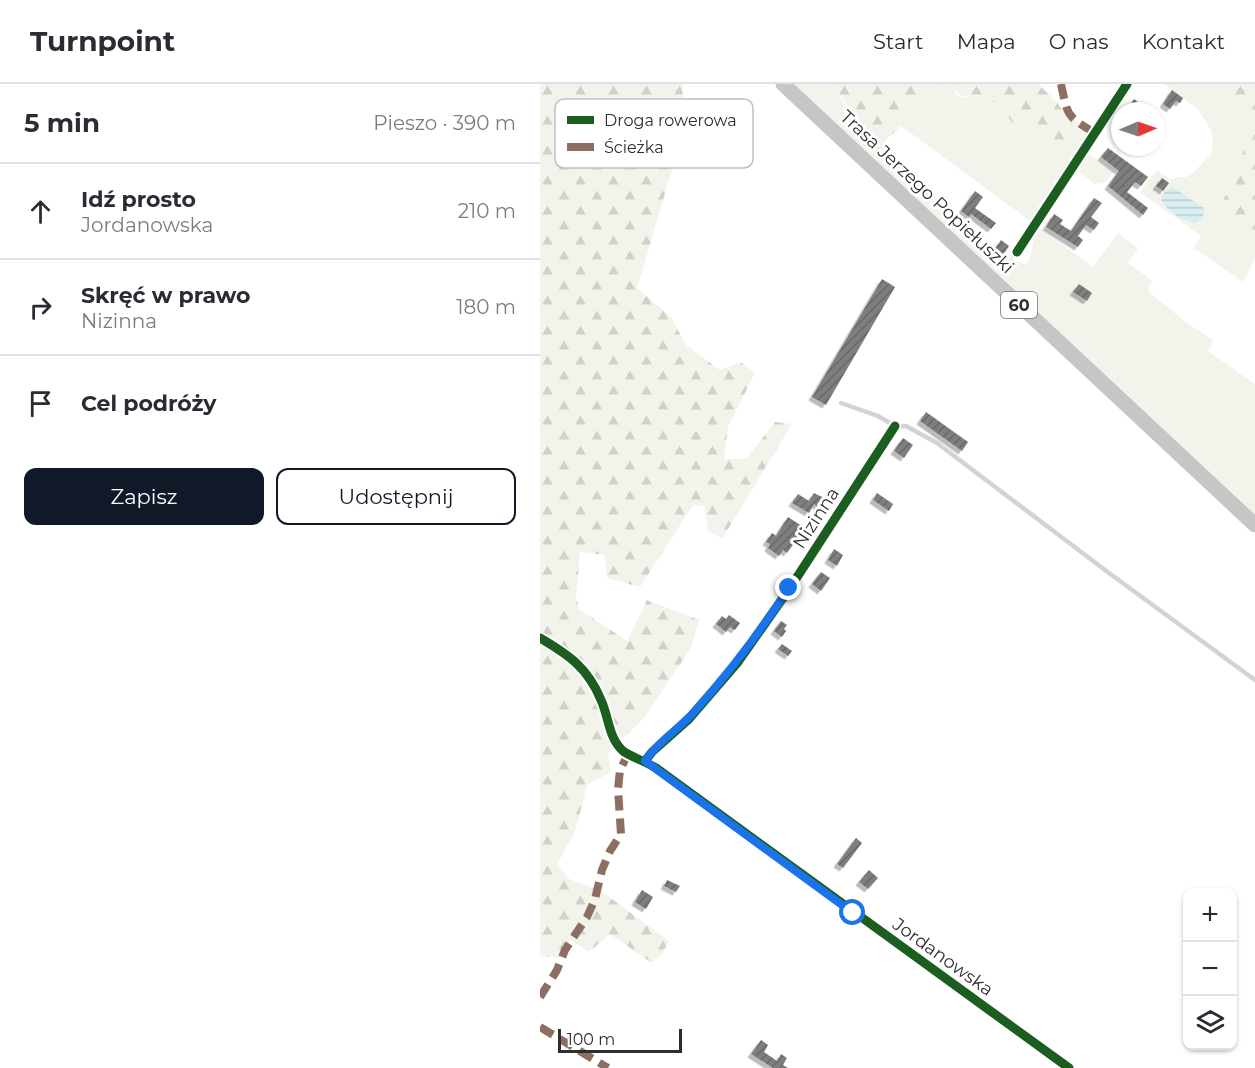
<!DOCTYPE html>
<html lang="pl">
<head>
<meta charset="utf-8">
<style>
	:root { --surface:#fff; --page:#f7f7f7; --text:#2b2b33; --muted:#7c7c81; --line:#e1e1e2; --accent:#111827 }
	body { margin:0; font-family:Montserrat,sans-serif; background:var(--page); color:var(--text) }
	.controls { position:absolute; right:18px; bottom:18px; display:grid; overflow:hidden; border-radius:12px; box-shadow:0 2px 4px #0004 }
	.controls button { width:54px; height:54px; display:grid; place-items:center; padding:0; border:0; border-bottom:2px solid var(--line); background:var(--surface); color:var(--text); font:30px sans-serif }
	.compass { position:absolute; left:571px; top:18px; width:54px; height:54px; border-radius:50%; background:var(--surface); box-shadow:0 2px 4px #0004; rotate:88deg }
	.scale { position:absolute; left:18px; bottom:15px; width:124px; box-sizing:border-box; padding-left:6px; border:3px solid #2e2e2e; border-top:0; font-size:16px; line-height:21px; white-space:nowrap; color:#2e2e2e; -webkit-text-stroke:4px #fff; paint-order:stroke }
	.stop { position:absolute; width:18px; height:18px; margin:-14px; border:4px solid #1a73e8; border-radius:50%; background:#fff }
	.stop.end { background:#1a73e8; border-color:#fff; box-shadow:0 2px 6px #0008 }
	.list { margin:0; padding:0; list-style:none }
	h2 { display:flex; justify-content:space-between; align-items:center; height:78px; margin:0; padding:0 24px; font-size:26px }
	h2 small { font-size:20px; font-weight:400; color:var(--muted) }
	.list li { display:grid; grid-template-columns:39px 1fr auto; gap:18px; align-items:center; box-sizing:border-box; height:96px; padding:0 24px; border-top:2px solid var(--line) }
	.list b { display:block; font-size:22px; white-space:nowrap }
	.list p { margin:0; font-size:20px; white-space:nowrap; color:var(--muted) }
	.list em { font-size:20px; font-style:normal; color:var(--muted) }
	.actions { display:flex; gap:12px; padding:18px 24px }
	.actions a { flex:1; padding:14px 0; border:2px solid var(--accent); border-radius:12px; text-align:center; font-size:21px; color:var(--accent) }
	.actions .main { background:var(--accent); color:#fff }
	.icon { flex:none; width:33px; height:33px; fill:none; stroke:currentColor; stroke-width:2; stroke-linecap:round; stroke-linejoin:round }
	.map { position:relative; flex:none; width:715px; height:984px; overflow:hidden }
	header { display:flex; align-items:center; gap:36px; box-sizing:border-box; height:84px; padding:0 30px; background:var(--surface); border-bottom:2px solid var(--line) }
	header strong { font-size:28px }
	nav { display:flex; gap:33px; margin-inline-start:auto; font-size:21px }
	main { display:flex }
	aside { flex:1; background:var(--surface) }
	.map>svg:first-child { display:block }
	.green { fill:#f2f4eb }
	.forest { fill:url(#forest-firs) }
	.water { fill:url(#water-rules) }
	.building { fill:url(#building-hatch); filter:url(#shadow) }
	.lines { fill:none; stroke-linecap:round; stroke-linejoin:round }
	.service { stroke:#d3d3d3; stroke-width:4.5 }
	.minor { stroke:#d3d3d3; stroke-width:9 }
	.primary { stroke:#c6c6c6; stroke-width:15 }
	.quiet { stroke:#8d6e63; stroke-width:8; stroke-dasharray:15 8; stroke-linecap:butt }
	.cycleway-casing { stroke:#fff; stroke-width:13 }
	.cycleway { stroke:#1b5e20; stroke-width:9 }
	.route { stroke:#1a73e8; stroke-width:8 }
	.labels { text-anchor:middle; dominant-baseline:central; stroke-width:6; stroke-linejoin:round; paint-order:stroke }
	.shield { fill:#fff; stroke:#6d6d6d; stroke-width:1.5 }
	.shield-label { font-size:16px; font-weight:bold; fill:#2e2e2e }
	.street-label { font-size:18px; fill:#2e2e2e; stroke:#fff }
	.key { fill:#fff; stroke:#c0c0c0; stroke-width:1.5 }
	.key-label { font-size:16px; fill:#2e2e2e }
</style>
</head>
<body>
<header>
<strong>Turnpoint</strong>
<nav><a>Start</a><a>Mapa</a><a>O nas</a><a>Kontakt</a></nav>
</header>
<main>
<aside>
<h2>5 min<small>Pieszo · 390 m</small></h2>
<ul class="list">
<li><svg class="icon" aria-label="ahead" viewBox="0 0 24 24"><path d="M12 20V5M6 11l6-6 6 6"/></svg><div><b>Idź prosto</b><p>Jordanowska</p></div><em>210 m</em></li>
<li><svg class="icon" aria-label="right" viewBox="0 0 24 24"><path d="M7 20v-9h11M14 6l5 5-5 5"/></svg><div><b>Skręć w prawo</b><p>Nizinna</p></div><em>180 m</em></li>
<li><svg class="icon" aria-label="arrive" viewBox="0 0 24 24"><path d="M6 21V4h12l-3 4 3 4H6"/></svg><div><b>Cel podróży</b></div></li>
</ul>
<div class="actions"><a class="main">Zapisz</a><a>Udostępnij</a></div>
</aside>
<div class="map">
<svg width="715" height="984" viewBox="0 0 715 984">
	<defs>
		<pattern id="forest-firs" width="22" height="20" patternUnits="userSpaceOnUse" patternTransform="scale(1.5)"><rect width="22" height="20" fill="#f2f4eb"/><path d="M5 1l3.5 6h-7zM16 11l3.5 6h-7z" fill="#d0d2ca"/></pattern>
		<pattern id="water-rules" width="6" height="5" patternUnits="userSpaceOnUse" patternTransform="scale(1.5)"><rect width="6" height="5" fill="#d8eef1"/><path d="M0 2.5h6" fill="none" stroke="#bacccf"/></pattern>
		<pattern id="building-hatch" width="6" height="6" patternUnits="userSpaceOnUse" patternTransform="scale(1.5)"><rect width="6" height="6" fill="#7e7e7e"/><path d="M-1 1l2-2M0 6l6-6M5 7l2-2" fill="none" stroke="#686868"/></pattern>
		<filter id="shadow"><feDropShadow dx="-3.5" dy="3.5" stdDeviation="0" flood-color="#0004"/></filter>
	</defs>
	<rect width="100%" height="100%" fill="#fff"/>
	<g class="green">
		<path d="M253,0h37l49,66 5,-4c14,24 41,41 62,58l-3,4 61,55 9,-12v9l11,4 4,-2c6,-11 3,-23 11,-34l54,39 25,-34 20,15 -10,15 24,17 -4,8 1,4 38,31 26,17 -5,11 47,33v132z"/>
		<path d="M407,0h4l6,11 8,3 8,-3 10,2 20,12 9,13 54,27 11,-18 -15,-21c10,6 21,19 33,16l-62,97 -132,-97c-2,-13 -1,-20 8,-30l11,1z"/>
		<path d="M624,0h45l8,4 14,12 5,9 19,12 -8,11 -9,41 -22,40 39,29v17l-12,23 -49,-34 7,-12 -61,-44 17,-22 14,10 6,-3h10l9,-7 15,-16 2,-13 -2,-11 -13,-21z"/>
		<path d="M548,69l25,19 -7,10 -11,2 -18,-14z"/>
	</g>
	<g class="forest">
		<path d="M0,0h142l3,42 -48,162 34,29 15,28 34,25 21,-8 14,11 -27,54 -4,32h22l29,-37 17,2 -70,115 -14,-9 -4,-24 -11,-1 -53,82 -33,-9 -3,-23 -24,-3 -4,45 3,12 48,32 20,-41 52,20 -8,28 -47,70 -36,35 3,19 -24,13 -12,47 -18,31 12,16 32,12 68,50 -7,13 -10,9 -42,-29 -21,18 -19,-12 -10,18 -14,-1 -6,-3z"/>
		<path d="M290,0h117l-27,13 -11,-1c-9,10 -10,17 -8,30l-14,13 -3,7 -5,4 -34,-32 3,-12z"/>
		<path d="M411,0h87l18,17 21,30 -11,18c-17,-7 -36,-15 -52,-25 -5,-4 -7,-11 -11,-15 -5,-4 -15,-10 -21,-12 -17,-6 -19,8 -31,-13z"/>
		<path d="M669,0h46v158l-39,-29 22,-40 9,-41 8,-11 -6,-4 -8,-1c-9,-14 -16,-25 -32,-32z"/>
	</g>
	<path class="water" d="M632,103l32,21v6l-6,8c-12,3 -34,-13 -37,-24l4,-7z"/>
	<g class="building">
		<path d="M632,6l11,8 -3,5 -4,-2 -6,8 -7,-5z"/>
		<path d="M594,15l5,4 11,8h-15l-6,-5z"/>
		<path d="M568,64l40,29 -7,9 -6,-4 -8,10 21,16 -5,7 -35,-29 11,-15 -18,-14z"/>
		<path d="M622,94l7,5 -6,8 -7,-5z"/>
		<path d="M435,107l8,6 -8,11 21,15 -5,6 -20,-15 -2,3 -8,-6z"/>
		<path d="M554,114l8,5 -11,14 8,6 -5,7 -8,-5 -8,11 5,4 -5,7 -32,-20 8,-13 9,6 -3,4 11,7z"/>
		<path d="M461,156l8,6 -6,9 -8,-6z"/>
		<path d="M342,195l13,8 -69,118 -14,-8z"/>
		<path d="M539,200l13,9 -5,8 -14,-9z"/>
		<path d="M386,328l42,30 -6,9 -42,-30z"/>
		<path d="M363,354l10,7 -9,13 -10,-7z"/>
		<path d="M274,409l10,5 -6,9 -4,-3 -5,9 -17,-10 6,-9 11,7z"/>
		<path d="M337,409l16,11 -4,7 -16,-11z"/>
		<path d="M248,433l17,11 -18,25 -4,-3 -4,6 -11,-8 2,-4 -4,-2 6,-9 4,3z"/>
		<path d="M294,465l9,6 -6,11 -9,-6z"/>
		<path d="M281,488l9,6 -9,13 -9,-7z"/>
		<path d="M189,531l11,8 -5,7 -5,-3 -4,5 -10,-8 6,-8 4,3z"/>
		<path d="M241,537l6,4 -3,4 2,2 -4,6 -8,-6z"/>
		<path d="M242,560l10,7 -4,5 -10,-7z"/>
		<path d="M316,754l6,5 -19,25 -6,-4z"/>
		<path d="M329,786l9,8 -10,11 -9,-7z"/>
		<path d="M127,796l13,6 -4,6 -12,-6z"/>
		<path d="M102,806l11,7 -7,12 -11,-7z"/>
		<path d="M221,956l7,5 -4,7 13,9 4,-7 6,4 -4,7 5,3h-15l-22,-14z"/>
	</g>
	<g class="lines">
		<path class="service" d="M301,319l37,13 17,10h11l31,17 172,130 146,107"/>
		<g class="minor">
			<path d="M477,168l110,-168"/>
			<path d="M0,554c29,17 48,30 61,62 8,17 7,37 22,51 6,5 24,11 33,17l413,300"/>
			<path d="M105,677l7,-9 36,-32 50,-58 52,-74 105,-162"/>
		</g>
		<path class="primary" d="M243,0l472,441"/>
		<g class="quiet">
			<path d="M521,0c7,32 4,31 34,49"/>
			<path d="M0,913l17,-27 8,-20 22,-33 8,-18 7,-29 8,-19 11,-17 -3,-45 2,-19 8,-16"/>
			<path d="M0,943l68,41"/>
		</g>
		<defs>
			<g id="cycleway">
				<path d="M477,168l110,-168"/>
				<path d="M0,554c29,17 48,30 61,62 8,17 7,37 22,51 6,5 24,11 33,17l413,300"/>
				<path d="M105,677l7,-9 36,-32 50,-58 52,-74 105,-162"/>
			</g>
		</defs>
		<use href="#cycleway" class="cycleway-casing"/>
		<use href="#cycleway" class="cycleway"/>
	</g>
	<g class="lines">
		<path class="route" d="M249,504c-29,44 -60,85 -95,124 -15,17 -37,30 -49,49l208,152"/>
	</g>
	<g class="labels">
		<rect class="shield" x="461" y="208" width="36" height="26" rx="4.5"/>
		<g class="shield-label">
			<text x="479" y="221">60</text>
		</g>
		<g class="street-label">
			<text transform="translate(387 108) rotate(43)">Trasa Jerzego Popiełuszki</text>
			<text transform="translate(276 434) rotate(-57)">Nizinna</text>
			<text transform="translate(403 873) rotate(36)">Jordanowska</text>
		</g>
	</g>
	<rect x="15" y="15" width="198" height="69" rx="9" class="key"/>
	<rect x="27" y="32" width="27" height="8" fill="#1b5e20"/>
	<rect x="27" y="59" width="27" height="8" fill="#8d6e63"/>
	<g class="key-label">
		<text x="64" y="42">Droga rowerowa</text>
		<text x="64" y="69">Ścieżka</text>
	</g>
</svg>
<div class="controls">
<button>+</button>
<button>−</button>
<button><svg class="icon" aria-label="layers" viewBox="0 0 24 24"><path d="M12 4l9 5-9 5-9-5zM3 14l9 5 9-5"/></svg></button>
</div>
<svg class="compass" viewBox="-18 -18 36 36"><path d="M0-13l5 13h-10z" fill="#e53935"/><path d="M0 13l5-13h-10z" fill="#7c7c81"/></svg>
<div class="scale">100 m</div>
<div class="stop" style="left:313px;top:829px"></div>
<div class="stop end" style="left:249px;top:504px"></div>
</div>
</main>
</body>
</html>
